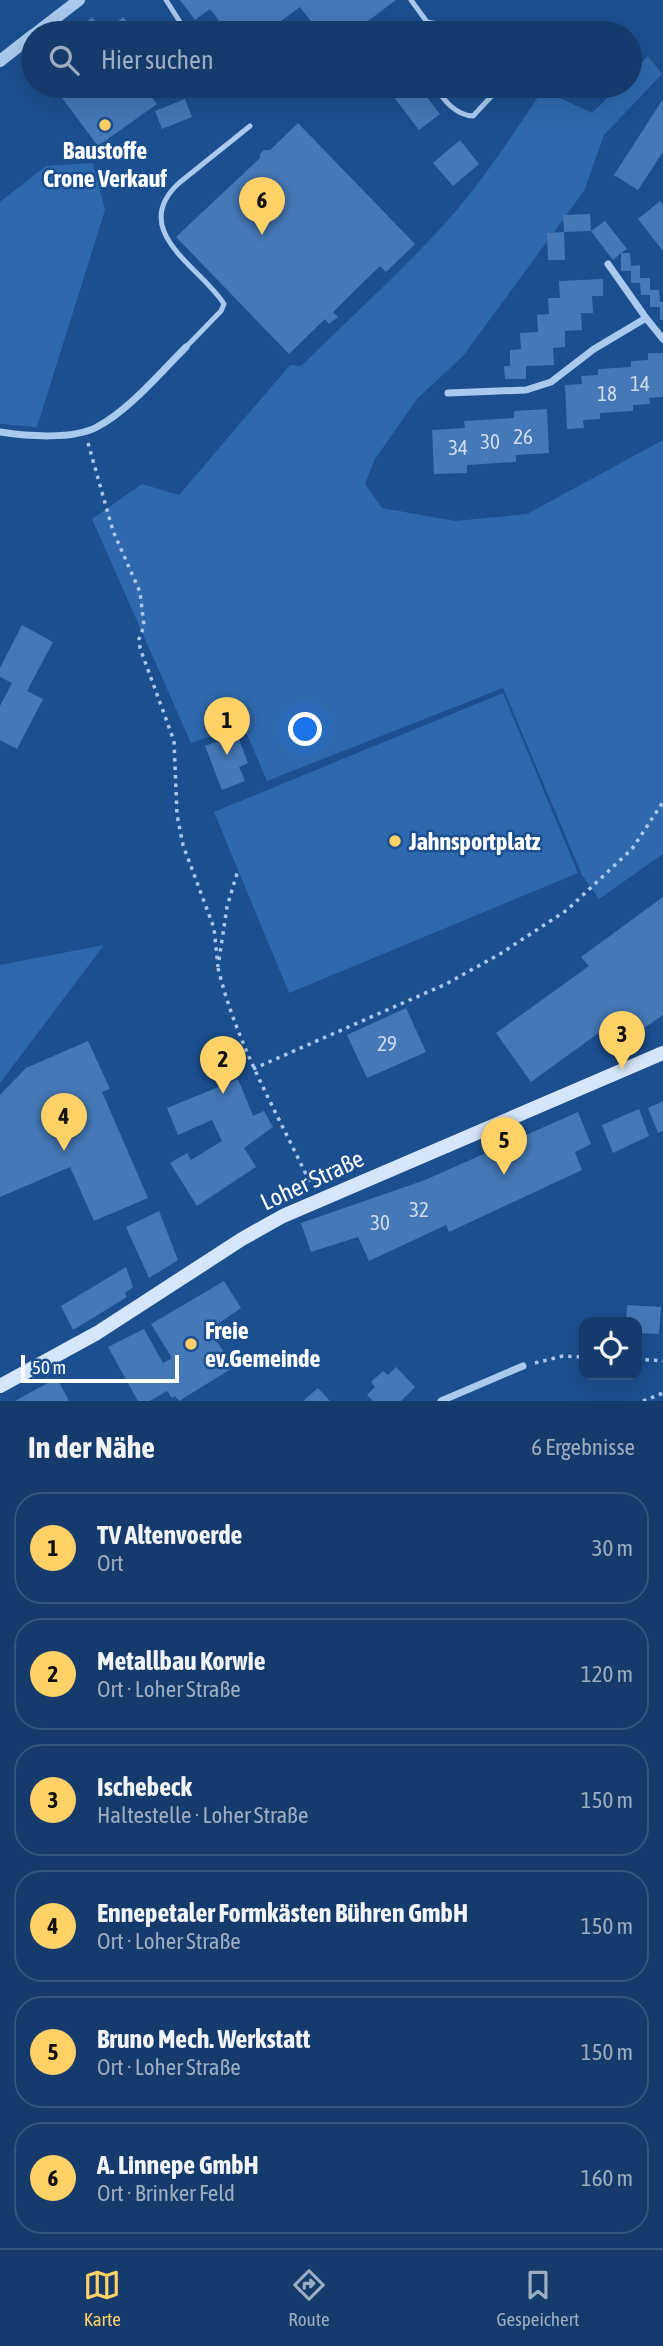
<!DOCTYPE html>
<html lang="de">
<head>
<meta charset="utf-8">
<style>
	:root { --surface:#143b6b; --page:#214673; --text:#f1f3f6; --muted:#9dadc1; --line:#33557e; --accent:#ffd166 }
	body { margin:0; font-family:"Asap Condensed",sans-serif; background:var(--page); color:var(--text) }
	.controls { position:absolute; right:21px; bottom:21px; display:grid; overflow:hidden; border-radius:14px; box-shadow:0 7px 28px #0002 }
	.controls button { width:63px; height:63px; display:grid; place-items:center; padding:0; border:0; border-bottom:2px solid var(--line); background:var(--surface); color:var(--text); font:35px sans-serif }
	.scale { position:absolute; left:21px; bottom:18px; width:158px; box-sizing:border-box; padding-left:7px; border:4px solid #fff; border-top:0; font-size:19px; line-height:24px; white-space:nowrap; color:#fff; -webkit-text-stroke:5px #1b4f8f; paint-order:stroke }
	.you { position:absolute; left:306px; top:730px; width:24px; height:24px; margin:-18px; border:5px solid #fff; border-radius:50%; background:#1a73e8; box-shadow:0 0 0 10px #1a73e833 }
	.badge { display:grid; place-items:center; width:46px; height:46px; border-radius:50%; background:var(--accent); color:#111; font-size:23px; font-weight:700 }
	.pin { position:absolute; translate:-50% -58px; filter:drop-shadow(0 2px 4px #0008) }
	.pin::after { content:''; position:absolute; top:37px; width:24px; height:21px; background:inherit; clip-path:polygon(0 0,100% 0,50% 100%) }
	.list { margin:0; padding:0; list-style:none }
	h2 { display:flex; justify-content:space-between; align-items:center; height:91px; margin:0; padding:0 28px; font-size:30px }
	h2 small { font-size:23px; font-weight:400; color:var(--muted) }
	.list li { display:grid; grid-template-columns:46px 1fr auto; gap:21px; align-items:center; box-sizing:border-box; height:112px; margin:0 14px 14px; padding:0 14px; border:2px solid var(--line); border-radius:28px }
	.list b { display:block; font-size:26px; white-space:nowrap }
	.list p { margin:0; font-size:23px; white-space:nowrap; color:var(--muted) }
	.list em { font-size:23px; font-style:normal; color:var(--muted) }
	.icon { flex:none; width:38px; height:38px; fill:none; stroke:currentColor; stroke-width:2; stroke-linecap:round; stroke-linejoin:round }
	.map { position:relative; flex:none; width:663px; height:1401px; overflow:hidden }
	.search { position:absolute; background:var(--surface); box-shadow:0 7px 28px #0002; left:21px; right:21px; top:21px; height:77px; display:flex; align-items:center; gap:18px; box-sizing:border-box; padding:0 24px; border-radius:38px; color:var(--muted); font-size:26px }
	.sheet { height:847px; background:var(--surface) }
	nav { display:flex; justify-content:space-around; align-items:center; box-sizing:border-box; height:98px; border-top:2px solid var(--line); background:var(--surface); font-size:19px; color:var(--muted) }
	nav a { display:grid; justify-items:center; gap:4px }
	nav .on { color:var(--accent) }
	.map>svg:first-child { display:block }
	.green { fill:#2e69ad }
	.building { fill:#4478b7 }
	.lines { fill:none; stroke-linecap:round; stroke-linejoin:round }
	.path { stroke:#a9c9ee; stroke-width:3.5; stroke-dasharray:3.5 5; stroke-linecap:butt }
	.service { stroke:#a9c9ee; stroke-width:5 }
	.minor { stroke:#a9c9ee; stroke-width:7 }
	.tertiary { stroke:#a9c9ee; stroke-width:12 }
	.secondary { stroke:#d6e6fa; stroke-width:14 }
	.poi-dot { fill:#ffd166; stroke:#1b4f8f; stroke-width:2.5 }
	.labels { text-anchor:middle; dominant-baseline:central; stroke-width:5; stroke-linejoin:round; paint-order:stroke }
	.number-label { font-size:21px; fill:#d0dded }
	.poi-label { font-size:24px; font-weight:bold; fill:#fff; stroke:#1b4f8f; text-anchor:start }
	.street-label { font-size:24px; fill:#fff; stroke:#1b4f8f }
</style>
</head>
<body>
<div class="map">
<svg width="663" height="1401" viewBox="0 0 663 1401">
	<rect width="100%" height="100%" fill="#1b4f8f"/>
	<g class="green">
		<path d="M648,56l14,18 -58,61 -20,56 -121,165 -46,43 -42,60 -10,25 17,24 73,13 72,-7 136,-74v414l-64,45 -17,-24 -79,-187 -236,93 -24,-56 -52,18 -99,-224 50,-35 37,11 111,-130 11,1c52,-51 107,-100 155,-155 32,-38 59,-80 87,-121l49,23 27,-27h11v-11z"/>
		<path d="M93,163l12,47 -68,217 -37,-3v-222l46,-36z"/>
		<path d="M503,693l75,180 -289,120 -75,-181z"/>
		<path d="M104,945l-104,138v-118z"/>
	</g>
	<g class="building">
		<path d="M180,0h216l-28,21 10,12h-58l-20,-26 -35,26h-37l-18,-24 -15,11z"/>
		<path d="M92,17l12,16h-30z"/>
		<path d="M123,17l12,12 -5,4h-17l-4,-4z"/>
		<path d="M53,86h90l14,18 -59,42z"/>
		<path d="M388,86h30l22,28 -21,16 -33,-43z"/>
		<path d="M185,99l7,18 -30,12 -7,-18z"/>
		<path d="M663,99v53l-25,38 -24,-15z"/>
		<path d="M298,123l117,121 -29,28 -6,-6 -47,46 5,5 -9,7 -4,-5 -36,35 -113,-117 84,-79v-4l4,-4h6z"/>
		<path d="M460,140l19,24 -26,22 -20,-23z"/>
		<path d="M660,201l3,4v46l-25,-32z"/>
		<path d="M590,214l1,17 14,-10 22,28 -6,4h9l1,13 9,-1v13h10v12h9l1,12h3v18h-3v-13h-10v-12h-9l-1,-12h-9v-12h-10v-18l-8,7 -22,-29 -27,1 1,28h-17l-1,-27 17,-1 -1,-17z"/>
		<path d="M603,279v17h-11l1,17h-12l1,17 -17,1v16l-12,1 1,17 -28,1v13h-21l-1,-13h6v-16l11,-1 -1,-16 18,-1 -1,-17 12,-1 -1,-16h12l-1,-17z"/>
		<path d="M648,353h15v44l-14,1 1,6 -17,1v6l-33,2v6l-17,1 1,8 -17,1 -2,-44 17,-1 -1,-8 17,-1v-6l33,-2v-6l17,-1z"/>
		<path d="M547,409l2,44 -33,2v7l-49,3v8l-33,1 -2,-44 33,-2 -1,-7 50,-3v-7z"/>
		<path d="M22,625l31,17 -26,49 16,8 -26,50 -17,-9v-34l12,-23 -12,-6v-9z"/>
		<path d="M237,734l11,29 -9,4 6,14 -23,9 -17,-44z"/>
		<path d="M663,897v118l-26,18 -4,-8 -12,5 -10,-6 -80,58 -35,-49 93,-67 -8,-9z"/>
		<path d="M406,1008l20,44 -59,26 -20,-43z"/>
		<path d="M88,1041l22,48 -8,3 46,106 -54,23 -24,-54 -70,30v-102l26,-27z"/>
		<path d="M238,1079l15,37 11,-5 9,16 -29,21 12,19 -59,39 -27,-43 17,-10 4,7 31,-19 -10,-21 -34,15 -11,-27z"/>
		<path d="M663,1101v30l-5,2 -10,-25z"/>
		<path d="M639,1109l10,27 -36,17 -11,-28z"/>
		<path d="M578,1112l13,32 -16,8 7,18 -133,62 -3,-7 -77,36 -11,-24 -47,15 -10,-29 124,-43z"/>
		<path d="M159,1211l19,49 -29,18 -23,-51z"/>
		<path d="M126,1267l7,20 -8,6 2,4 -54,33 -12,-24z"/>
		<path d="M224,1281l17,27 -32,22 25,37 -55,34 -4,-5 -3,2 -5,-7 -17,10h-12l-30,-54 36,-18 19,34 9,-5 -21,-34z"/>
		<path d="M627,1305l34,2 -2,27 -22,-1v-11h-11z"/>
		<path d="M396,1367l19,20 -14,14h-28l-6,-6 8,-8 -4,-5 12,-11 5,4z"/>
		<path d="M57,1378l12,23h-54l7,-4z"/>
		<path d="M318,1388l12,13h-27z"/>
	</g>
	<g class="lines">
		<g class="path">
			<path d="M88,443l25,88 27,61 4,34 -5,13 1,9 34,93 3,74 6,30 31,83 4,39"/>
			<path d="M219,960l8,-53 11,-37"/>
			<path d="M218,968c19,78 59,144 93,217"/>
			<path d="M253,1069l193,-85 54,-30 67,-44 65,-61 31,-47"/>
			<path d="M637,1359l26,2"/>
			<path d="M535,1363l28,-7 21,1"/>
			<path d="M643,1401l20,-8"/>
		</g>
		<g class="service">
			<path d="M166,0l21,33"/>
			<path d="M411,0l16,22 -2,11"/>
			<path d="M427,22l60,11"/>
			<path d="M434,86c10,14 21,29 39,30l28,-30"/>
			<path d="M186,347l35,-36 3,-7c-22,-36 -97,-73 -45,-121l71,-57"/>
		</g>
		<g class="minor">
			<path d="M608,264l38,54"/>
			<path d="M448,393l78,-3 25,-8 43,-33 52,-31 17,21"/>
			<path d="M0,432c26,4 73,8 97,-5 32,-17 63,-54 89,-80"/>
			<path d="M441,1401l82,-35"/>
		</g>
		<g class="tertiary">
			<path d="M36,33l43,-33"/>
			<path d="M0,61l33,-26"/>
		</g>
		<path class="secondary" d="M0,1386l97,-53 145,-94 41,-23 380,-163"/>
	</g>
	<g class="poi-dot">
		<circle cx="105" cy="125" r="7"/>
		<circle cx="395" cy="841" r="7"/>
		<circle cx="191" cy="1344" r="7"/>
	</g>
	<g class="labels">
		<g class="number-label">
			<text x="640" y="383">14</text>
			<text x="607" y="393">18</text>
			<text x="523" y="436">26</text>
			<text x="490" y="441">30</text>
			<text x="458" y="447">34</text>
			<text x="387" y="1043">29</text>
			<text x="419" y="1209">32</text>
			<text x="380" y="1222">30</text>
		</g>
		<g class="poi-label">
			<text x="105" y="150" text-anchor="middle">Baustoffe<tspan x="105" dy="28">Crone Verkauf</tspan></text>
			<text x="409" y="841">Jahnsportplatz</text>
			<text x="205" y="1330">Freie<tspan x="205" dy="28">ev.Gemeinde</tspan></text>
		</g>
		<g class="street-label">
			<text transform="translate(312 1180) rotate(-25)">Loher Straße</text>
		</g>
	</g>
</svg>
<div class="controls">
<button><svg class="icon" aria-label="locate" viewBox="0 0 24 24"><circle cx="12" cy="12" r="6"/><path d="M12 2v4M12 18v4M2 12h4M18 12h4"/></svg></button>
</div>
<div class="scale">50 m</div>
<div class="you"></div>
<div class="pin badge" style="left:227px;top:755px">1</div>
<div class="pin badge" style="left:223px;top:1094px">2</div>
<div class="pin badge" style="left:622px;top:1069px">3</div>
<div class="pin badge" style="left:64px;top:1151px">4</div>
<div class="pin badge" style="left:504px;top:1175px">5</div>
<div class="pin badge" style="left:262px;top:235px">6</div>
<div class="search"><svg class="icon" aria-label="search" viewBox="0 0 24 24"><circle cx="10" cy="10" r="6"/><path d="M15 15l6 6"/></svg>Hier suchen</div>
</div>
<section class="sheet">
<h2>In der Nähe<small>6 Ergebnisse</small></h2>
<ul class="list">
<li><span class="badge">1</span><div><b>TV Altenvoerde</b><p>Ort</p></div><em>30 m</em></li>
<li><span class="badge">2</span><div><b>Metallbau Korwie</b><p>Ort · Loher Straße</p></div><em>120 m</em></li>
<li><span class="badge">3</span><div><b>Ischebeck</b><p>Haltestelle · Loher Straße</p></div><em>150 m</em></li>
<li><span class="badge">4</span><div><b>Ennepetaler Formkästen Bühren GmbH</b><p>Ort · Loher Straße</p></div><em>150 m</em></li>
<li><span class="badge">5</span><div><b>Bruno Mech. Werkstatt</b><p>Ort · Loher Straße</p></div><em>150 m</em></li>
<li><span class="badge">6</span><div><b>A. Linnepe GmbH</b><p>Ort · Brinker Feld</p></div><em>160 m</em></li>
</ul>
</section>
<nav>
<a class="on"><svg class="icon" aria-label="map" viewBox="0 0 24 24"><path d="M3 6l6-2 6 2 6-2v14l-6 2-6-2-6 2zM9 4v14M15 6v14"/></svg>Karte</a>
<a><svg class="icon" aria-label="directions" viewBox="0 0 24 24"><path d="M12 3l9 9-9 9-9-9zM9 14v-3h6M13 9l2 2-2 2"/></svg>Route</a>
<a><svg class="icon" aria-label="saved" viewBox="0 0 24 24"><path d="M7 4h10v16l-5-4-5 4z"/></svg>Gespeichert</a>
</nav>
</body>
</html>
